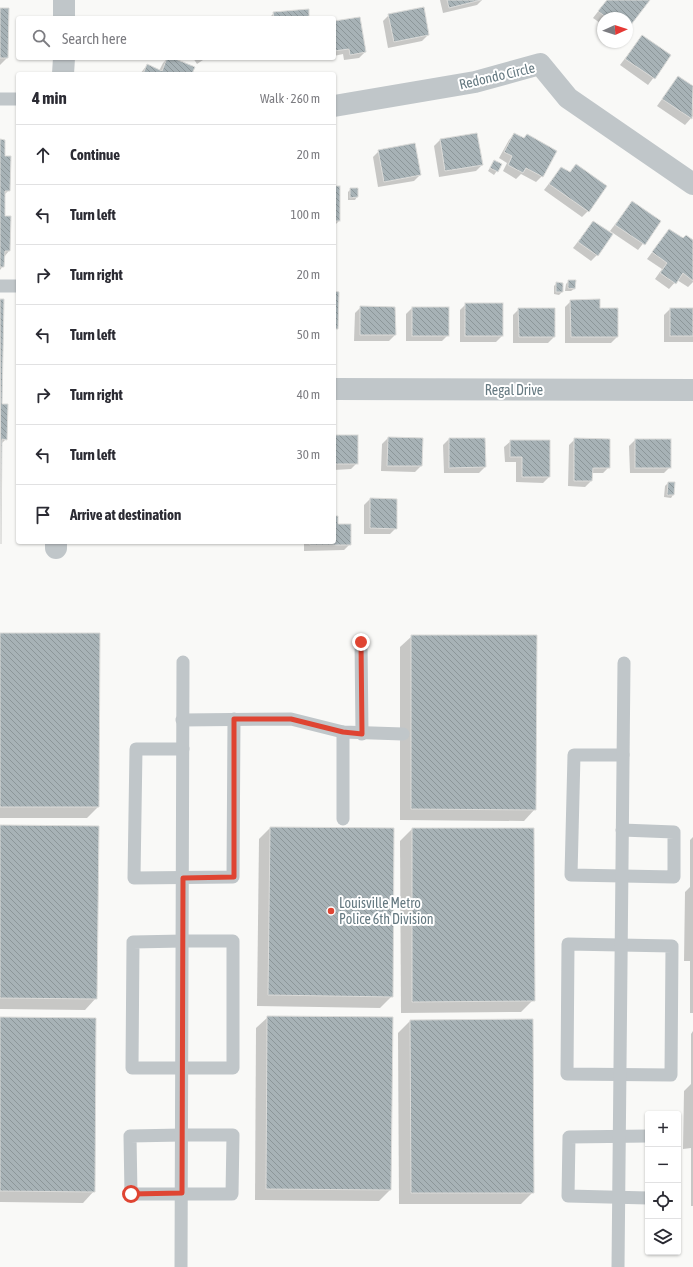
<!DOCTYPE html>
<html lang="en">
<head>
<meta charset="utf-8">
<style>
	:root { --surface:#fff; --page:#f2f2f3; --text:#2b2b33; --muted:#7c7c81; --line:#e1e1e2 }
	body { margin:0; font-family:"Asap Condensed",sans-serif; background:var(--page); color:var(--text) }
	.controls { position:absolute; right:12px; bottom:12px; display:grid; overflow:hidden; border-radius:4px; box-shadow:0 1px 3px #0004 }
	.controls button { width:36px; height:36px; display:grid; place-items:center; padding:0; border:0; border-bottom:1px solid var(--line); background:var(--surface); color:var(--text); font:20px sans-serif }
	.compass { position:absolute; left:597px; top:12px; width:36px; height:36px; border-radius:50%; background:var(--surface); box-shadow:0 1px 3px #0004; rotate:87deg }
	.stop { position:absolute; width:12px; height:12px; margin:-9px; border:3px solid #df4432; border-radius:50%; background:#fff }
	.stop.end { background:#df4432; border-color:#fff; box-shadow:0 1px 4px #0008 }
	.list { margin:0; padding:0; list-style:none }
	h2 { display:flex; justify-content:space-between; align-items:center; height:52px; margin:0; padding:0 16px; font-size:17px }
	h2 small { font-size:13px; font-weight:400; color:var(--muted) }
	.list li { display:grid; grid-template-columns:26px 1fr auto; gap:12px; align-items:center; box-sizing:border-box; height:60px; padding:0 16px; border-top:1px solid var(--line) }
	.list b { display:block; font-size:15px; white-space:nowrap }
	.list em { font-size:13px; font-style:normal; color:var(--muted) }
	.icon { flex:none; width:22px; height:22px; fill:none; stroke:currentColor; stroke-width:2; stroke-linecap:round; stroke-linejoin:round }
	.map { position:relative; flex:none; width:693px; height:1267px; overflow:hidden }
	.search { position:absolute; background:var(--surface); box-shadow:0 1px 3px #0004; left:16px; top:16px; width:320px; height:44px; display:flex; align-items:center; gap:10px; box-sizing:border-box; padding:0 14px; border-radius:4px; color:var(--muted); font-size:15px }
	.panel { position:absolute; background:var(--surface); box-shadow:0 1px 3px #0004; left:16px; top:72px; width:320px; height:472px; border-radius:4px }
	.map>svg:first-child { display:block }
	.shadow { fill:#0003 }
	.building { fill:url(#building-back-hatch); stroke:#dbdbd9 }
	.lines { fill:none; stroke-linecap:round; stroke-linejoin:round }
	.service { stroke:#c0c6c9; stroke-width:13 }
	.minor { stroke:#c0c6c9; stroke-width:22 }
	.route { stroke:#df4432; stroke-width:5 }
	.poi-dot { fill:#df4432; stroke:#fff; stroke-width:1.5 }
	.labels { text-anchor:middle; dominant-baseline:central; stroke-width:4; stroke-linejoin:round; paint-order:stroke }
	.street-label { font-size:14px; fill:#657981; stroke:#fff }
	.poi-label { font-size:14px; fill:#657981; stroke:#fff; text-anchor:start }
</style>
</head>
<body>
<div class="map">
<svg width="693" height="1267" viewBox="0 0 693 1267">
	<defs>
		<pattern id="building-back-hatch" width="6" height="6" patternUnits="userSpaceOnUse"><rect width="6" height="6" fill="#a7b2b6"/><path d="M-1 5l2 2M0 0l6 6M5-1l2 2" fill="none" stroke="#8c9699"/></pattern>
	</defs>
	<rect width="100%" height="100%" fill="#f9f9f7"/>
	<g class="shadow">
		<path d="M440,0h42l-5,5 -34,8z"/>
		<path d="M607,0h42l-22,28v-10h-24v7l-10,-7z"/>
		<path d="M0,9l7,49 -7,7z"/>
		<path d="M274,13l34,5h-39z"/>
		<path d="M389,15l39,20 -6,6 -34,7 -5,-27z"/>
		<path d="M334,22l31,30 -6,6 -15,2 -1,-6 -9,2z"/>
		<path d="M642,36l28,20 -22,29 -28,-20z"/>
		<path d="M168,58h3l20,16h-51l7,-9 12,6 4,-8z"/>
		<path d="M193,58h13l-9,6z"/>
		<path d="M678,77l15,10v29l-8,9 -28,-19z"/>
		<path d="M514,134l28,42 -6,6 -15,-8 -5,5 -13,-8 4,-8 -8,-5 10,-18z"/>
		<path d="M0,140l9,50 -5,5v22l5,34 -5,6 -1,9 -3,4z"/>
		<path d="M440,140l42,25 -6,6 -37,6 -5,-31z"/>
		<path d="M379,151l41,24 -6,6 -36,6 -5,-30z"/>
		<path d="M494,161l7,4 -7,10 -6,-4z"/>
		<path d="M561,168l27,43 -6,6 -38,-27z"/>
		<path d="M334,187l5,34 -5,5z"/>
		<path d="M351,189l6,8 -2,3h-7v-8z"/>
		<path d="M632,202l28,20 -22,28 -28,-19z"/>
		<path d="M593,222l4,33 -6,6 -18,-13z"/>
		<path d="M669,230l14,9 10,2v41l-5,5 -11,-7 -8,9 -14,-10 7,-10 -15,-10z"/>
		<path d="M569,281l5,8 -3,2h-6l1,-7z"/>
		<path d="M557,283l5,9 -3,3 -5,-1v-8z"/>
		<path d="M0,300h3l-2,105 5,34 -5,5 -1,76z"/>
		<path d="M571,301l28,8 18,28 -6,6h-46v-36z"/>
		<path d="M466,304l36,32 -6,6h-36v-32z"/>
		<path d="M361,307l34,28 -6,6h-35l1,-28z"/>
		<path d="M412,308l36,27 -6,6h-36v-27z"/>
		<path d="M519,309l35,28 -6,6h-35v-28z"/>
		<path d="M670,309h23v33h-29v-27z"/>
		<path d="M334,436l23,27 -6,6 -17,1z"/>
		<path d="M388,438l33,28 -6,6 -34,-1 1,-27z"/>
		<path d="M449,439l36,28 -6,6h-35l-1,-28z"/>
		<path d="M575,439l34,28 -6,6h-12v8l-6,6 -17,-1 1,-41z"/>
		<path d="M635,440l35,27 -6,6h-34l-1,-27z"/>
		<path d="M511,441l38,36 -6,6 -27,-1v-20h-11l-1,-15z"/>
		<path d="M668,483h6l-1,12 -2,3 -7,-1 1,-11z"/>
		<path d="M370,499l26,29 -6,6h-26v-29z"/>
		<path d="M334,517l16,27 -6,6 -40,1v-9h30z"/>
		<path d="M0,634l98,173 -11,11h-87z"/>
		<path d="M412,636l123,173 -11,12 -124,-1v-173z"/>
		<path d="M0,826l96,172 -11,12 -85,-1z"/>
		<path d="M270,828l122,168 -12,12 -123,-2 2,-167z"/>
		<path d="M412,829h121l-1,172 -11,11 -120,1 -1,-172z"/>
		<path d="M693,837v176h-3v-52h-6l1,-69 5,-5v-47z"/>
		<path d="M268,1017l122,173 -11,11 -124,-1 1,-172z"/>
		<path d="M0,1018l94,173 -11,12 -83,-1z"/>
		<path d="M410,1021l123,171 -12,12h-122l-1,-171z"/>
		<path d="M693,1031v175h-2v-58l-8,1 1,-58 7,-7v-50z"/>
	</g>
	<g class="building">
		<path d="M447,0h34l-32,8z"/>
		<path d="M607,0h43l-23,30v-12h-20l-9,-7z"/>
		<path d="M424,7l5,28 -35,7 -6,-28z"/>
		<path d="M0,8h9l-1,50h-8z"/>
		<path d="M309,9v9h-35l-1,-6z"/>
		<path d="M360,17l6,35 -16,3 -1,-6 -15,2v-30z"/>
		<path d="M642,35l29,20 -16,24 -30,-20z"/>
		<path d="M167,58h6l22,9 -3,7h-49l4,-10 15,7z"/>
		<path d="M678,76l15,10 -1,33 -30,-20z"/>
		<path d="M477,133l6,32 -38,6 -5,-32z"/>
		<path d="M514,133l10,5 3,-4 30,17 -14,26 -17,-9 -3,5 -15,-8 4,-9 -8,-4z"/>
		<path d="M0,139l5,1v16h6l-1,35h-5v25h6l-1,35h-5l-1,16h-4z"/>
		<path d="M415,143l6,32 -37,7 -6,-32z"/>
		<path d="M494,160l8,4 -4,8 -8,-4z"/>
		<path d="M576,164l31,22 -18,26 -40,-28 12,-17 9,5z"/>
		<rect x="334" y="186" width="6" height="35"/>
		<path d="M350,188h8v9l-8,1z"/>
		<path d="M632,201l29,20 -16,24 -30,-20z"/>
		<path d="M593,221l20,13 -15,22 -20,-14z"/>
		<path d="M669,229l14,9 3,-3 7,5v41l-10,-8 -7,11 -16,-11 7,-10 -15,-11z"/>
		<path d="M568,280h8l-1,9 -7,-1z"/>
		<path d="M556,282l7,1v9h-7z"/>
		<path d="M334,291l5,1 -1,37h-4z"/>
		<path d="M0,299h4l-2,105h6l-1,36 -5,-1 -1,105z"/>
		<path d="M600,299v9h18v29h-47l-1,-37z"/>
		<rect x="465" y="303" width="38" height="33"/>
		<path d="M360,306l35,1 1,28h-36z"/>
		<rect x="412" y="307" width="37" height="29"/>
		<path d="M518,308h37v29h-36z"/>
		<rect x="670" y="308" width="23" height="28"/>
		<rect x="334" y="435" width="24" height="29"/>
		<path d="M388,437l35,1 -1,28h-35z"/>
		<path d="M449,438h36l1,29 -37,1z"/>
		<path d="M574,438l36,1v29h-17l-1,13h-18z"/>
		<rect x="635" y="439" width="36" height="29"/>
		<path d="M510,440h40v37h-28v-20h-12z"/>
		<path d="M668,482h7l-1,13h-7z"/>
		<path d="M370,498l27,1v30l-27,-1z"/>
		<path d="M334,516h4v8h13v21h-41v-3h24z"/>
		<path d="M0,633h100l-1,174h-99z"/>
		<path d="M411,635h126l-1,175 -125,-1z"/>
		<path d="M0,825l99,1 -2,173 -97,-1z"/>
		<path d="M270,827l124,1 -1,169 -125,-2z"/>
		<path d="M412,828h122l1,173 -123,1z"/>
		<path d="M267,1016l126,1 -2,173 -125,-1z"/>
		<path d="M0,1017l96,1 -1,174 -95,-1z"/>
		<path d="M533,1019l1,174h-123l-1,-173z"/>
	</g>
	<g class="lines">
		<g class="service">
			<path d="M0,99h18"/>
			<path d="M0,286h18"/>
			<path d="M361,641l1,93"/>
			<path d="M182,720l109,-1 52,13 60,2"/>
			<path d="M343,732v87"/>
			<path d="M183,749h-47l-2,129 99,-1 1,-158"/>
			<path d="M622,830l52,2v45l-103,-2 3,-120h49"/>
			<path d="M183,941h50v127h-101l1,-126z"/>
			<path d="M568,944l104,2 -1,129 -104,-1z"/>
			<path d="M182,1135h51l-1,59h-101l-1,-58z"/>
			<path d="M648,1136l-79,1 -1,59 80,2"/>
			<path d="M181,1267l2,-605"/>
			<path d="M618,1267l6,-604"/>
		</g>
		<g class="minor">
			<path d="M64,18v-18"/>
			<path d="M63,74l1,-16"/>
			<path d="M334,106l141,-24 65,-18 28,34 125,86"/>
			<path d="M334,389l359,1"/>
			<path d="M56,548v-6"/>
		</g>
	</g>
	<g class="lines">
		<path class="route" d="M131,1194l51,-1 1,-315 51,-1v-158h57l52,13 19,2 -1,-92"/>
	</g>
	<circle class="poi-dot" cx="331" cy="911" r="4"/>
	<g class="labels">
		<g class="street-label">
			<text transform="translate(497 76) rotate(-13)">Redondo Circle</text>
			<text x="514" y="390">Regal Drive</text>
		</g>
		<g class="poi-label">
			<text x="339" y="903">Louisville Metro<tspan x="339" dy="16">Police 6th Division</tspan></text>
		</g>
	</g>
</svg>
<div class="controls">
<button>+</button>
<button>−</button>
<button><svg class="icon" aria-label="locate" viewBox="0 0 24 24"><circle cx="12" cy="12" r="6"/><path d="M12 2v4M12 18v4M2 12h4M18 12h4"/></svg></button>
<button><svg class="icon" aria-label="layers" viewBox="0 0 24 24"><path d="M12 4l9 5-9 5-9-5zM3 14l9 5 9-5"/></svg></button>
</div>
<svg class="compass" viewBox="-18 -18 36 36"><path d="M0-13l5 13h-10z" fill="#e53935"/><path d="M0 13l5-13h-10z" fill="#7c7c81"/></svg>
<div class="stop" style="left:131px;top:1194px"></div>
<div class="stop end" style="left:361px;top:642px"></div>
<div class="search"><svg class="icon" aria-label="search" viewBox="0 0 24 24"><circle cx="10" cy="10" r="6"/><path d="M15 15l6 6"/></svg>Search here</div>
<section class="panel">
<h2>4 min<small>Walk · 260 m</small></h2>
<ul class="list">
<li><svg class="icon" aria-label="ahead" viewBox="0 0 24 24"><path d="M12 20V5M6 11l6-6 6 6"/></svg><div><b>Continue</b></div><em>20 m</em></li>
<li><svg class="icon" aria-label="left" viewBox="0 0 24 24"><path d="M17 20v-9H6M10 6l-5 5 5 5"/></svg><div><b>Turn left</b></div><em>100 m</em></li>
<li><svg class="icon" aria-label="right" viewBox="0 0 24 24"><path d="M7 20v-9h11M14 6l5 5-5 5"/></svg><div><b>Turn right</b></div><em>20 m</em></li>
<li><svg class="icon" aria-label="left" viewBox="0 0 24 24"><path d="M17 20v-9H6M10 6l-5 5 5 5"/></svg><div><b>Turn left</b></div><em>50 m</em></li>
<li><svg class="icon" aria-label="right" viewBox="0 0 24 24"><path d="M7 20v-9h11M14 6l5 5-5 5"/></svg><div><b>Turn right</b></div><em>40 m</em></li>
<li><svg class="icon" aria-label="left" viewBox="0 0 24 24"><path d="M17 20v-9H6M10 6l-5 5 5 5"/></svg><div><b>Turn left</b></div><em>30 m</em></li>
<li><svg class="icon" aria-label="arrive" viewBox="0 0 24 24"><path d="M6 21V4h12l-3 4 3 4H6"/></svg><div><b>Arrive at destination</b></div></li>
</ul>
</section>
</div>
</body>
</html>
